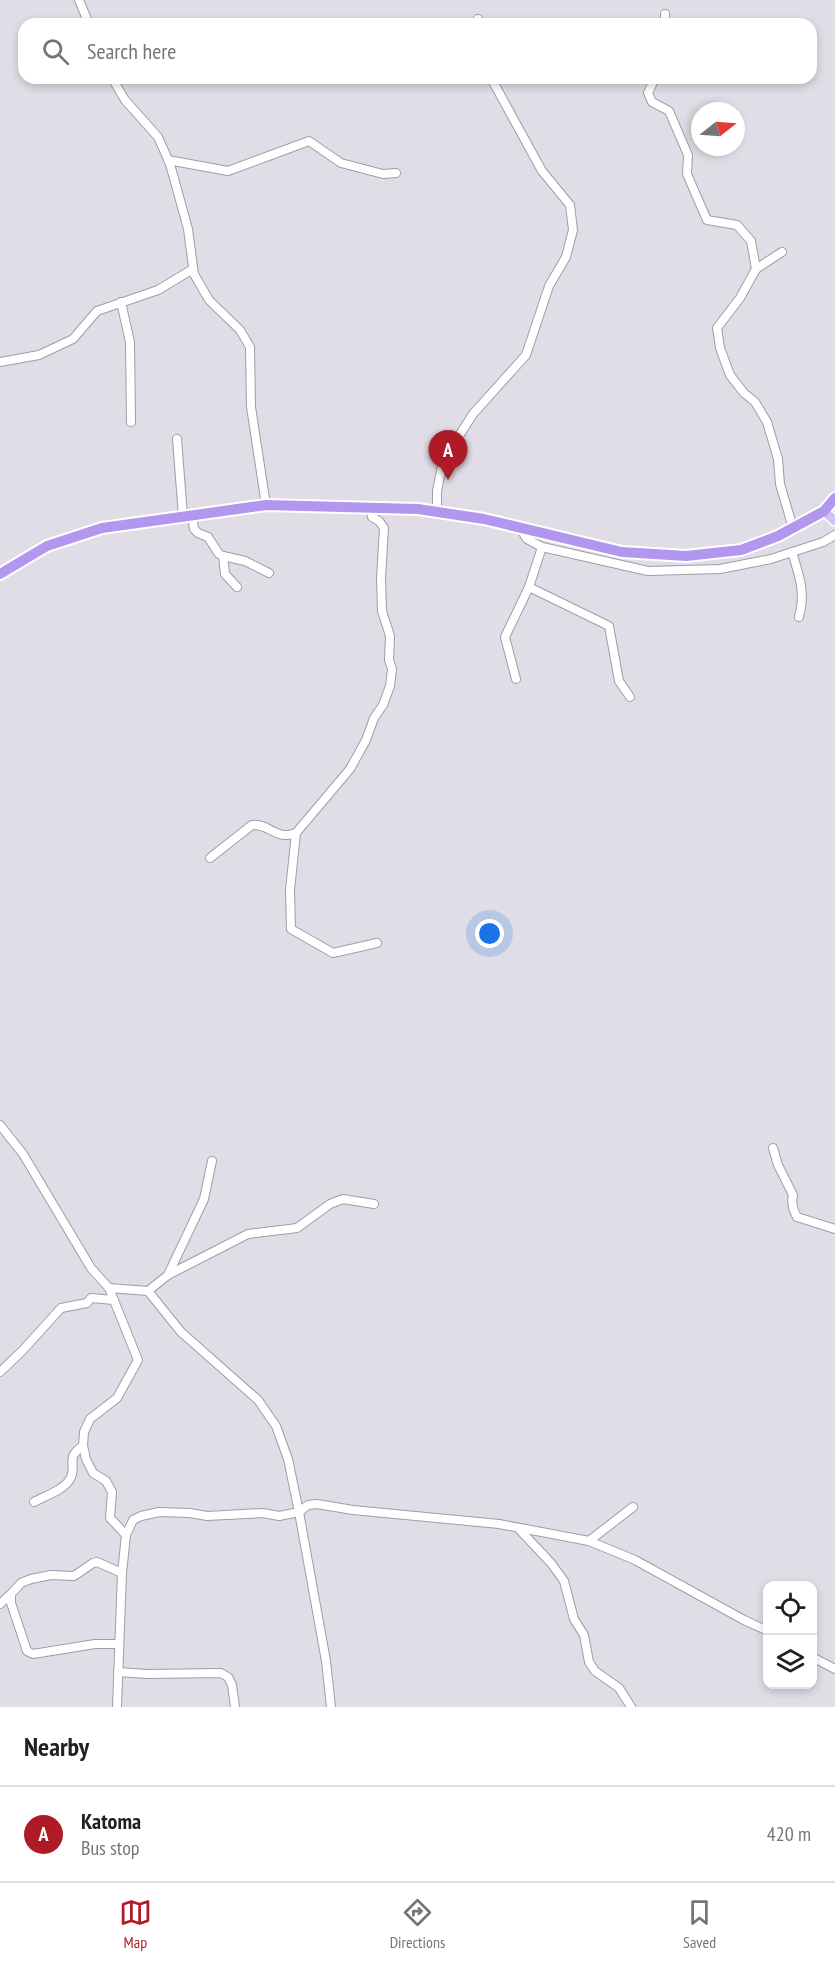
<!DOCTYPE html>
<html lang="en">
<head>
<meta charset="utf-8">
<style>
	:root { --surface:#fff; --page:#f2f2f2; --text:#202124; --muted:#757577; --line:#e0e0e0; --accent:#ae1b26 }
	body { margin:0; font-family:"PT Sans Narrow",sans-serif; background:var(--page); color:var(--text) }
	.controls { position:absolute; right:18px; bottom:18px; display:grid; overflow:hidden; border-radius:12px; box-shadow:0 3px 9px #0003 }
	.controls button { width:54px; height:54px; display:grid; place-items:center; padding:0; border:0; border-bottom:2px solid var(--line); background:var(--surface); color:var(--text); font:30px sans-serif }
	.compass { position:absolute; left:691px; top:102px; width:54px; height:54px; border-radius:50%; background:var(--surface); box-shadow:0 3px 9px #0003; rotate:73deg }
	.you { position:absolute; left:490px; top:934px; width:21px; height:21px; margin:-15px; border:4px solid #fff; border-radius:50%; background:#1a73e8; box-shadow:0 0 0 9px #1a73e833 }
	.badge { display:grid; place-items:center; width:39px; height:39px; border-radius:50%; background:var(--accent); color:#fff; font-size:20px; font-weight:700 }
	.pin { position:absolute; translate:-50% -50px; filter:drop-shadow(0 2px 3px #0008) }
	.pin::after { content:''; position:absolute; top:32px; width:21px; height:18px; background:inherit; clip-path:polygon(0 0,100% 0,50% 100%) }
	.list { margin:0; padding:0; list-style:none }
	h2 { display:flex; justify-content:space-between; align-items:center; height:78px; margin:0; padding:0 24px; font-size:26px }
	h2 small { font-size:20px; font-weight:400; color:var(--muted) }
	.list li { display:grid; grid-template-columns:39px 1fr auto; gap:18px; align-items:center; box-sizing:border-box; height:96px; padding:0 24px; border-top:2px solid var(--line) }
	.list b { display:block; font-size:22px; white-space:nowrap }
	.list p { margin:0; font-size:20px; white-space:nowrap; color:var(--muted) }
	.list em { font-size:20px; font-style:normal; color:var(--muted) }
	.icon { flex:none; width:33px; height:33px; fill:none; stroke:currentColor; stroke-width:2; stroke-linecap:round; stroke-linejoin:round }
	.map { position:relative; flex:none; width:835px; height:1707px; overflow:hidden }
	.search { position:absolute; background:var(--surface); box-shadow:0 3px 9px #0003; left:18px; right:18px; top:18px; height:66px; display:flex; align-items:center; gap:15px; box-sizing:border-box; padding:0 21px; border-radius:18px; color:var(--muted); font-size:22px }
	.sheet { height:174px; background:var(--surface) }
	nav { display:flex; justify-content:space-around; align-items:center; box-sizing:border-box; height:84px; border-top:2px solid var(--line); background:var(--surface); font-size:16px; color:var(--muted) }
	nav a { display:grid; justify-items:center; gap:3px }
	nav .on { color:var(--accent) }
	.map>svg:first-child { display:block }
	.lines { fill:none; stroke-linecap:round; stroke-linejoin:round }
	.minor-casing { stroke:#a09da6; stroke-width:10 }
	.major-casing { stroke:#fff; stroke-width:12 }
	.highway-casing { stroke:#fff; stroke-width:14 }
	.minor { stroke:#fff; stroke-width:8 }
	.major { stroke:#d1c1f5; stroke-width:9 }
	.highway { stroke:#b297ee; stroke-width:10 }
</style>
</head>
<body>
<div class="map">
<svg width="835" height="1707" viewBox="0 0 835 1707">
	<rect width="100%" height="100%" fill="#e0dde6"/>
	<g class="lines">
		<defs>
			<g id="minor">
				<path d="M79,0l10,24"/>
				<path d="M665,14v10"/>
				<path d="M478,19l1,5"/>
				<path d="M112,78l13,22 33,37 12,27 18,65 6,45 15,26 31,30 10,17 1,60 15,98"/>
				<path d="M655,78l-7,15 4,9 17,9 19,44 -1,19 20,46 30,5 14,16 5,28"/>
				<path d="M168,160l60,11 81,-30 32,22 42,11 13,-1"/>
				<path d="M782,252l-26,17 -16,29 -23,30 3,20 10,27 14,18 11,9 12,20 11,37 2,25 13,44"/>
				<path d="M121,302l9,40 1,80"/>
				<path d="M0,362l39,-7 34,-16 24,-28 61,-21 35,-21"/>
				<path d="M177,439l6,77"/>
				<path d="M437,512v-21l6,-30 30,-47 53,-59 23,-69 17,-29 7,-27 -3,-25 -28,-34 -51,-93"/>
				<path d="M192,515l2,14 4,4 10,4 11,17 4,2 22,5 24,12"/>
				<path d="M520,528l7,11 15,8 106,24 72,-2 51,-10 52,-17 12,-7"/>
				<path d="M792,552c7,24 14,39 7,65"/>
				<path d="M223,556l2,18 12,13"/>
				<path d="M529,587l80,39 10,55 11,16"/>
				<path d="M516,679l-11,-42 24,-50 13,-40"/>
				<path d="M296,833l-6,57 1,39 42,24 44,-10"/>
				<path d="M210,858l42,-33c17,-2 24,16 44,8l54,-64 16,-29 8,-22 9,-13 7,-19 2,-17 -3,-9 1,-24 -8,-25 -1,-33 3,-50 -5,-7 -7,-4 -2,-10"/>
				<path d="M0,1125l23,29 68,114 18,20 29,72 -21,38 -27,21 -6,13 -1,14 3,13 7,14 13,8 6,11 -2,26 16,17 -4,38 -5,134"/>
				<path d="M773,1148l5,17 15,30c-2,8 0,15 4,22l38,12"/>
				<path d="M168,1275l36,-76 8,-38"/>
				<path d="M109,1288l39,3 33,41 77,68 18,26 12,33 11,53 27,149 5,46"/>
				<path d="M148,1291l20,-16 80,-41 49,-6 33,-24 13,-5 31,5"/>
				<path d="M0,1372l23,-22 38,-42 26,-5 4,-5 23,2"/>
				<path d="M34,1502c11,-6 30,-12 36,-23 8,-14 -6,-21 13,-33"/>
				<path d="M518,1528l33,35 13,18 10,38 10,16 5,27 6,9 24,17 12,19"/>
				<path d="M126,1535l7,-15 8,-4 18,-4 31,1 17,3 56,-3 16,3 20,-4 9,-7 9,-1 36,6 146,14 90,17 46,19 109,60 24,11"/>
				<path d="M589,1541l44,-34"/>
				<path d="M0,1604l11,-10"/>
				<path d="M119,1644h-24l-62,10 -6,-3 -16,-48v-9l10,-11 10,-4 20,-4 23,1 19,-13 4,-1 25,11"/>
				<path d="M812,1657l23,12"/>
				<path d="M118,1672l29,2 74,-1 7,4 4,8 3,22"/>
			</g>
			<path id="major" d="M824,511l11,10"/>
			<path id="highway" d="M0,574l47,-28 55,-18 164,-23 152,4 66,10 138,33 64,4 55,-6 37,-14 46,-25 11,-13"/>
		</defs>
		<use href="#minor" class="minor-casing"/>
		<use href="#major" class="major-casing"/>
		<use href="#highway" class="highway-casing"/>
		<use href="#minor" class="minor"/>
		<use href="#major" class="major"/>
		<use href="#highway" class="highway"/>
	</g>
</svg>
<div class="controls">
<button><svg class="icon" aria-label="locate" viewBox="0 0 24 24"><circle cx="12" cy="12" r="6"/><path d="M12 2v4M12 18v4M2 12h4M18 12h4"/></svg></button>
<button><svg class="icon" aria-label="layers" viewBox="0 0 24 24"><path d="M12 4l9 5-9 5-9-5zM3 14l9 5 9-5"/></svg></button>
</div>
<svg class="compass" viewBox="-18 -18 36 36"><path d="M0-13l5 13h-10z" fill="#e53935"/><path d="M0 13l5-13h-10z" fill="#757577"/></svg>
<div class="you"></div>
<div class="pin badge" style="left:448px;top:480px">A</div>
<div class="search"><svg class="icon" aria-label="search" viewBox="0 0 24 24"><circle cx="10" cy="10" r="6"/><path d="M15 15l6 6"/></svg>Search here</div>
</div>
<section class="sheet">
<h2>Nearby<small></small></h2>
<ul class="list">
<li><span class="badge">A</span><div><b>Katoma</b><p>Bus stop</p></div><em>420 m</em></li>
</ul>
</section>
<nav>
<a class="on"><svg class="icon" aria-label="map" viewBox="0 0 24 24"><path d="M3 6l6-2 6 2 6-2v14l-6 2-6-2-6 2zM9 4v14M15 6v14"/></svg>Map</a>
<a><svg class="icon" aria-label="directions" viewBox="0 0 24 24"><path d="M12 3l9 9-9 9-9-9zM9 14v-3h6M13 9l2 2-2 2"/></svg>Directions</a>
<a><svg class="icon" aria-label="saved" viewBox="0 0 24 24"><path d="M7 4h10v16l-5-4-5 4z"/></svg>Saved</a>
</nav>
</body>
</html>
